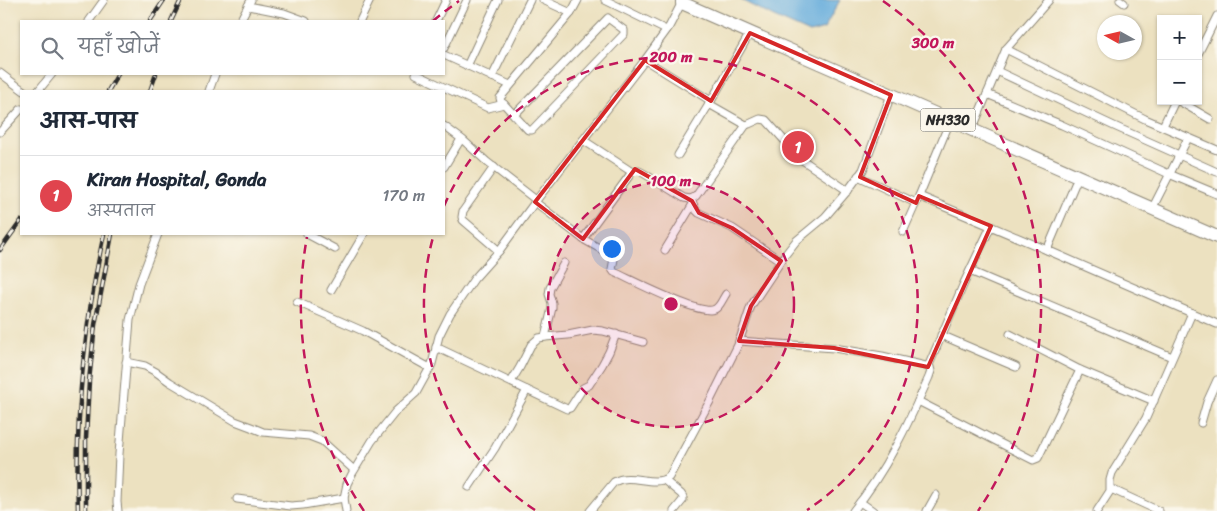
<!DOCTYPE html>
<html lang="hi">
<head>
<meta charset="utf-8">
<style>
	:root { --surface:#fff; --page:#f6f6f7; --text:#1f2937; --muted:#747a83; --line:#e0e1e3; --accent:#7c3aed }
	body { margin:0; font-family:Sriracha,"Playpen Sans Deva",sans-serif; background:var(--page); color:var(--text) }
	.controls { position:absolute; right:15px; top:15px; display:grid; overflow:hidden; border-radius:0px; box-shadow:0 1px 4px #0004 }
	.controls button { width:45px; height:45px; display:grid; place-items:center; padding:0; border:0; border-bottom:1px solid var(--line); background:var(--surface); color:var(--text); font:25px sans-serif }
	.compass { position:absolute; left:1097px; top:15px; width:45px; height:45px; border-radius:50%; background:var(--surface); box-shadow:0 1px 4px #0004; rotate:278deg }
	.you { position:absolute; left:611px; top:248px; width:18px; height:18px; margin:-12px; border:4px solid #fff; border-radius:50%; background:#1a73e8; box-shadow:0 0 0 8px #1a73e833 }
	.badge { display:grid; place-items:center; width:32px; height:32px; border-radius:50%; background:var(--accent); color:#fff; font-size:16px; font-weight:700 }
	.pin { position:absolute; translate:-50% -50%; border:2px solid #fff; box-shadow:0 1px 5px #0006 }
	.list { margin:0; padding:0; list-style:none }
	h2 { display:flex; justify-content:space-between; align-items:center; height:65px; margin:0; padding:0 20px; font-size:21px }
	h2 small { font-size:16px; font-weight:400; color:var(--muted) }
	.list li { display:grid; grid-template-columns:32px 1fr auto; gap:15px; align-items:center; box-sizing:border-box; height:80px; padding:0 20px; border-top:1px solid var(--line) }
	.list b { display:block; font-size:19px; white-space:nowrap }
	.list p { margin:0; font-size:16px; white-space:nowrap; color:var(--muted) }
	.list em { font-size:16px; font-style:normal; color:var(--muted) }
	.icon { flex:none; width:28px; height:28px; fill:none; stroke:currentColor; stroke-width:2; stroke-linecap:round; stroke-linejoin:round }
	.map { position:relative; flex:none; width:1217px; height:511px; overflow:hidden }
	.search { position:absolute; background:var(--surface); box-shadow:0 1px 4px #0004; left:20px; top:20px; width:425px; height:55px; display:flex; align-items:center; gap:12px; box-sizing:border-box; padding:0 18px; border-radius:0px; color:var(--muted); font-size:19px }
	.panel { position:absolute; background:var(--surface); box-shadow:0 1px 4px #0004; left:20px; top:90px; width:425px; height:145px; border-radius:0px }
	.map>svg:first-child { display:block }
	.water { fill:#64abdb; stroke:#486b83 }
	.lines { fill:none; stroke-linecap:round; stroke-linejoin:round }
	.street-casing { stroke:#8c8676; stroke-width:9 }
	.highway-casing { stroke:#8c8676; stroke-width:14 }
	.street { stroke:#fff; stroke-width:7 }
	.highway { stroke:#fff; stroke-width:12 }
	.rail-casing { stroke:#2b2b2b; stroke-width:4.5 }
	.rail { stroke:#fbf7ec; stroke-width:2.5; stroke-dasharray:8; stroke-linecap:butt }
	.marked { fill:none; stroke:#d62828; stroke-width:4; stroke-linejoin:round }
	.ring { fill:none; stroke:#c2185b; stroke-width:2.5; stroke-dasharray:9 6 }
	.labels { text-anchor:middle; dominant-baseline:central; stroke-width:4.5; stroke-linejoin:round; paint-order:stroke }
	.shield { fill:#fbf7ec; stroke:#696865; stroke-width:1 }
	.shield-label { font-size:14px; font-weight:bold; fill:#2b2b2b }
	.centre { fill:#c2185b; stroke:#fbf7ec; stroke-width:2.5 }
	.ring-label { font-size:15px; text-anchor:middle; font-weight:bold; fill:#c2185b; stroke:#fbf7ec; stroke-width:4.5; stroke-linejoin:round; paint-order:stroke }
</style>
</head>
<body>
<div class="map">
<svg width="1217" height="511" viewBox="0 0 1217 511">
	<rect width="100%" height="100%" fill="#fbf7ec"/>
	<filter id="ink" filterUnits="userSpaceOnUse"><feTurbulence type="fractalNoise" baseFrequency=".02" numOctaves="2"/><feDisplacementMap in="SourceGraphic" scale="10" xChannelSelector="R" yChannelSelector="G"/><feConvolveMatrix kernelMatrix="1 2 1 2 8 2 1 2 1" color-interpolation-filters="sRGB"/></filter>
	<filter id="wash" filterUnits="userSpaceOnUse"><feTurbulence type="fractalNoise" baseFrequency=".0096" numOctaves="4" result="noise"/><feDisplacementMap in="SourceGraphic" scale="20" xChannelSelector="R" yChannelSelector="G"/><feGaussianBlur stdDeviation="1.12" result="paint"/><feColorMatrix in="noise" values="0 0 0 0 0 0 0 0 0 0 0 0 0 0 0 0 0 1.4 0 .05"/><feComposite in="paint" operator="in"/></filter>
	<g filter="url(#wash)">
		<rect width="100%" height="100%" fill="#ece1c0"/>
		<path class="water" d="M741,0h99l-16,29 -14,4 -36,-16z"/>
	</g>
	<g filter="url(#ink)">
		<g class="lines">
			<defs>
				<g id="street">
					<path d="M543,0l28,13"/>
					<path d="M605,0l61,30"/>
					<path d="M1120,0l4,3"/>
					<path d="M248,6l36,7 22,8"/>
					<path d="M89,21l15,-21"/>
					<path d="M240,21l11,-21"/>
					<path d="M360,21l10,-21"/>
					<path d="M436,21l10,-21"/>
					<path d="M444,48l23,-48"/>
					<path d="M1006,49l139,70 72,31"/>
					<path d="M1198,54l19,-38"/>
					<path d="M444,55l66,30"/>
					<path d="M645,60l66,41"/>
					<path d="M467,66l31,-66"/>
					<path d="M997,71l117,55 103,46"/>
					<path d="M0,73l24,18"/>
					<path d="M416,74l72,34 16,-4"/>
					<path d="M492,77l38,-77"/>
					<path d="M38,91l14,-17"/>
					<path d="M209,91l6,-17"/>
					<path d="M987,94l75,31 107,49 48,20"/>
					<path d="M1179,101l31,18"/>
					<path d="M709,104l37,21 3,-1 11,-5 6,1 35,39 47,32"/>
					<path d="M514,115l94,-97 16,12v4l-92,96h-4l-24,-26 -3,-2 -1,-4 71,-85 7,-13"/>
					<path d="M444,126l19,14 24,22 49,38"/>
					<path d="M1163,126l12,-25"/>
					<path d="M972,130l34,-81 43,-49"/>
					<path d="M0,132l21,-23"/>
					<path d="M583,140l49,32"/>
					<path d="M678,155l33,-54 39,-68"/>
					<path d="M444,167l17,-28"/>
					<path d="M494,167l-31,44 -1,6 1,3 36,31"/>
					<path d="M858,176l58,27"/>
					<path d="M919,196l128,54 170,74"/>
					<path d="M691,199l4,10 4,4 33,15 49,33"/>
					<path d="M535,202l48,37 30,17 1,3 -2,10 2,3c16,7 88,45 101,37 5,-2 8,-11 11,-15"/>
					<path d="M1152,209l36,-71"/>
					<path d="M903,232l16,-36 31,-75"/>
					<path d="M307,234l28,15"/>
					<path d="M583,239l49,-67 7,-1 4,2 41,25 7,1 5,-3 50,-71"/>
					<path d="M665,250l28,-46"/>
					<path d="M1047,250l31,-73"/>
					<path d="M970,271l202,86"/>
					<path d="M331,290l33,-56"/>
					<path d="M297,302l66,29 67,37"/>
					<path d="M1010,334l70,36 74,31"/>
					<path d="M941,335l75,32"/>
					<path d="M545,337l7,-29v-5l-3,-9 1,-6 14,-25"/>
					<path d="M739,341l95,7 48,8 48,11 1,4 -2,6c-21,47 -43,94 -76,134"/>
					<path d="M436,347l131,62 3,-1 13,-20 6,-3 13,-20 7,-13 7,-18"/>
					<path d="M126,362l19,4 11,6 14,10 65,39 16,6 12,5 46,4 13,5 32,29"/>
					<path d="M928,367l36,-84 27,-57"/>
					<path d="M511,382l9,-15 11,-22 8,-7 6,-1 23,-2 25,-5 10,1 40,11"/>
					<path d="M918,401l115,59 5,-2 42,-88"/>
					<path d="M1201,423l6,-21 10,-22"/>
					<path d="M664,480l17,14 2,3v3l-9,11"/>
					<path d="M469,487l26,-39 32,-58"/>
					<path d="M1111,489l48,22"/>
					<path d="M237,499l54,7 12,-1 41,-7"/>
					<path d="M860,502l13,9"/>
					<path d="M118,511l-1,-9 2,-48 11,-134 9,-36 19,-50"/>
					<path d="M346,511l-2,-13 3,-14 5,-10 20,-33 24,-30 20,-18 16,-29 7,-28 11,-22 24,-35 25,-28 36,-49 110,-142 24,-33 13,-25"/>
					<path d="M590,511l24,-29c18,-10 38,6 55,-5l41,-76 28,-56 13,-39 34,-51 11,-14 29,-24 24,-28 14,-19 28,-75"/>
					<path d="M927,511l9,-16"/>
					<path d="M1097,511l13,-20v-11l2,-7 34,-55 46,-105"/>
				</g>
				<path id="highway" d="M682,0v3l535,234"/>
			</defs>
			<use href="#street" class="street-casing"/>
			<use href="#highway" class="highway-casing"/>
			<use href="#street" class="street"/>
			<use href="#highway" class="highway"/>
			<defs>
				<g id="rail">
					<path d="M150,21l14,-21"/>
					<path d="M171,21l10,-21"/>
					<path d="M108,91l10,-17"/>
					<path d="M150,91l6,-17"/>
					<path d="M0,250l21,-29"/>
					<path d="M78,511c-3,-93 6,-186 26,-277"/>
					<path d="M86,511v-73l3,-57 6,-56 17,-91"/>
				</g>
			</defs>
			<use href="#rail" class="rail-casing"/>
			<use href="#rail" class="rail"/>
		</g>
	</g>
	<path class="marked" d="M750,33l141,62 -31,82 56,26 3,-7 72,30 -63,141 -94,-19 -95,-7 12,-35 30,-45 -49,-33 -33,-15 -7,-12 -57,-32 -52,70 -48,-37 110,-142 66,41z"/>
	<circle cx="671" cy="304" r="123" fill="#c2185b" fill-opacity=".12"/>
	<g class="ring">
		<circle cx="671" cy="304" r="123"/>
		<path d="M535 510A247 247 0 0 1 434 234M444 206A247 247 0 1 1 807 510"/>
		<path d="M364 511A370 370 0 0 1 307 237M433 21A370 370 0 0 1 459 1M883 1A370 370 0 0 1 978 511"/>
	</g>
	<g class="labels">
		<rect class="shield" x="920.5" y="108.5" width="55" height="23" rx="4"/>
		<g class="shield-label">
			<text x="948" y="120">NH330</text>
		</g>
	</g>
	<circle cx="671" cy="304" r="8" class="centre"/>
	<g class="ring-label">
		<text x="933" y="48">300 m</text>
		<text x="671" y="62">200 m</text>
		<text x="671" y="186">100 m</text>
	</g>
</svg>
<div class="controls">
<button>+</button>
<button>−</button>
</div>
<svg class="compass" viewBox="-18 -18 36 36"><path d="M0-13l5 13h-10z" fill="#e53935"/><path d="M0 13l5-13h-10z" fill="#747a83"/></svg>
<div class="you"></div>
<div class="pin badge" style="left:798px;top:147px;background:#e0444e">1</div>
<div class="search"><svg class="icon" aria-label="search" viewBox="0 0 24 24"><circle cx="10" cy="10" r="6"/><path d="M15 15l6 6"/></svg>यहाँ खोजें</div>
<section class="panel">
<h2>आस-पास<small></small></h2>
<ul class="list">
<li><span class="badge" style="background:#e0444e">1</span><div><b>Kiran Hospital, Gonda</b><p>अस्पताल</p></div><em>170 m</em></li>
</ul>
</section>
</div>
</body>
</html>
